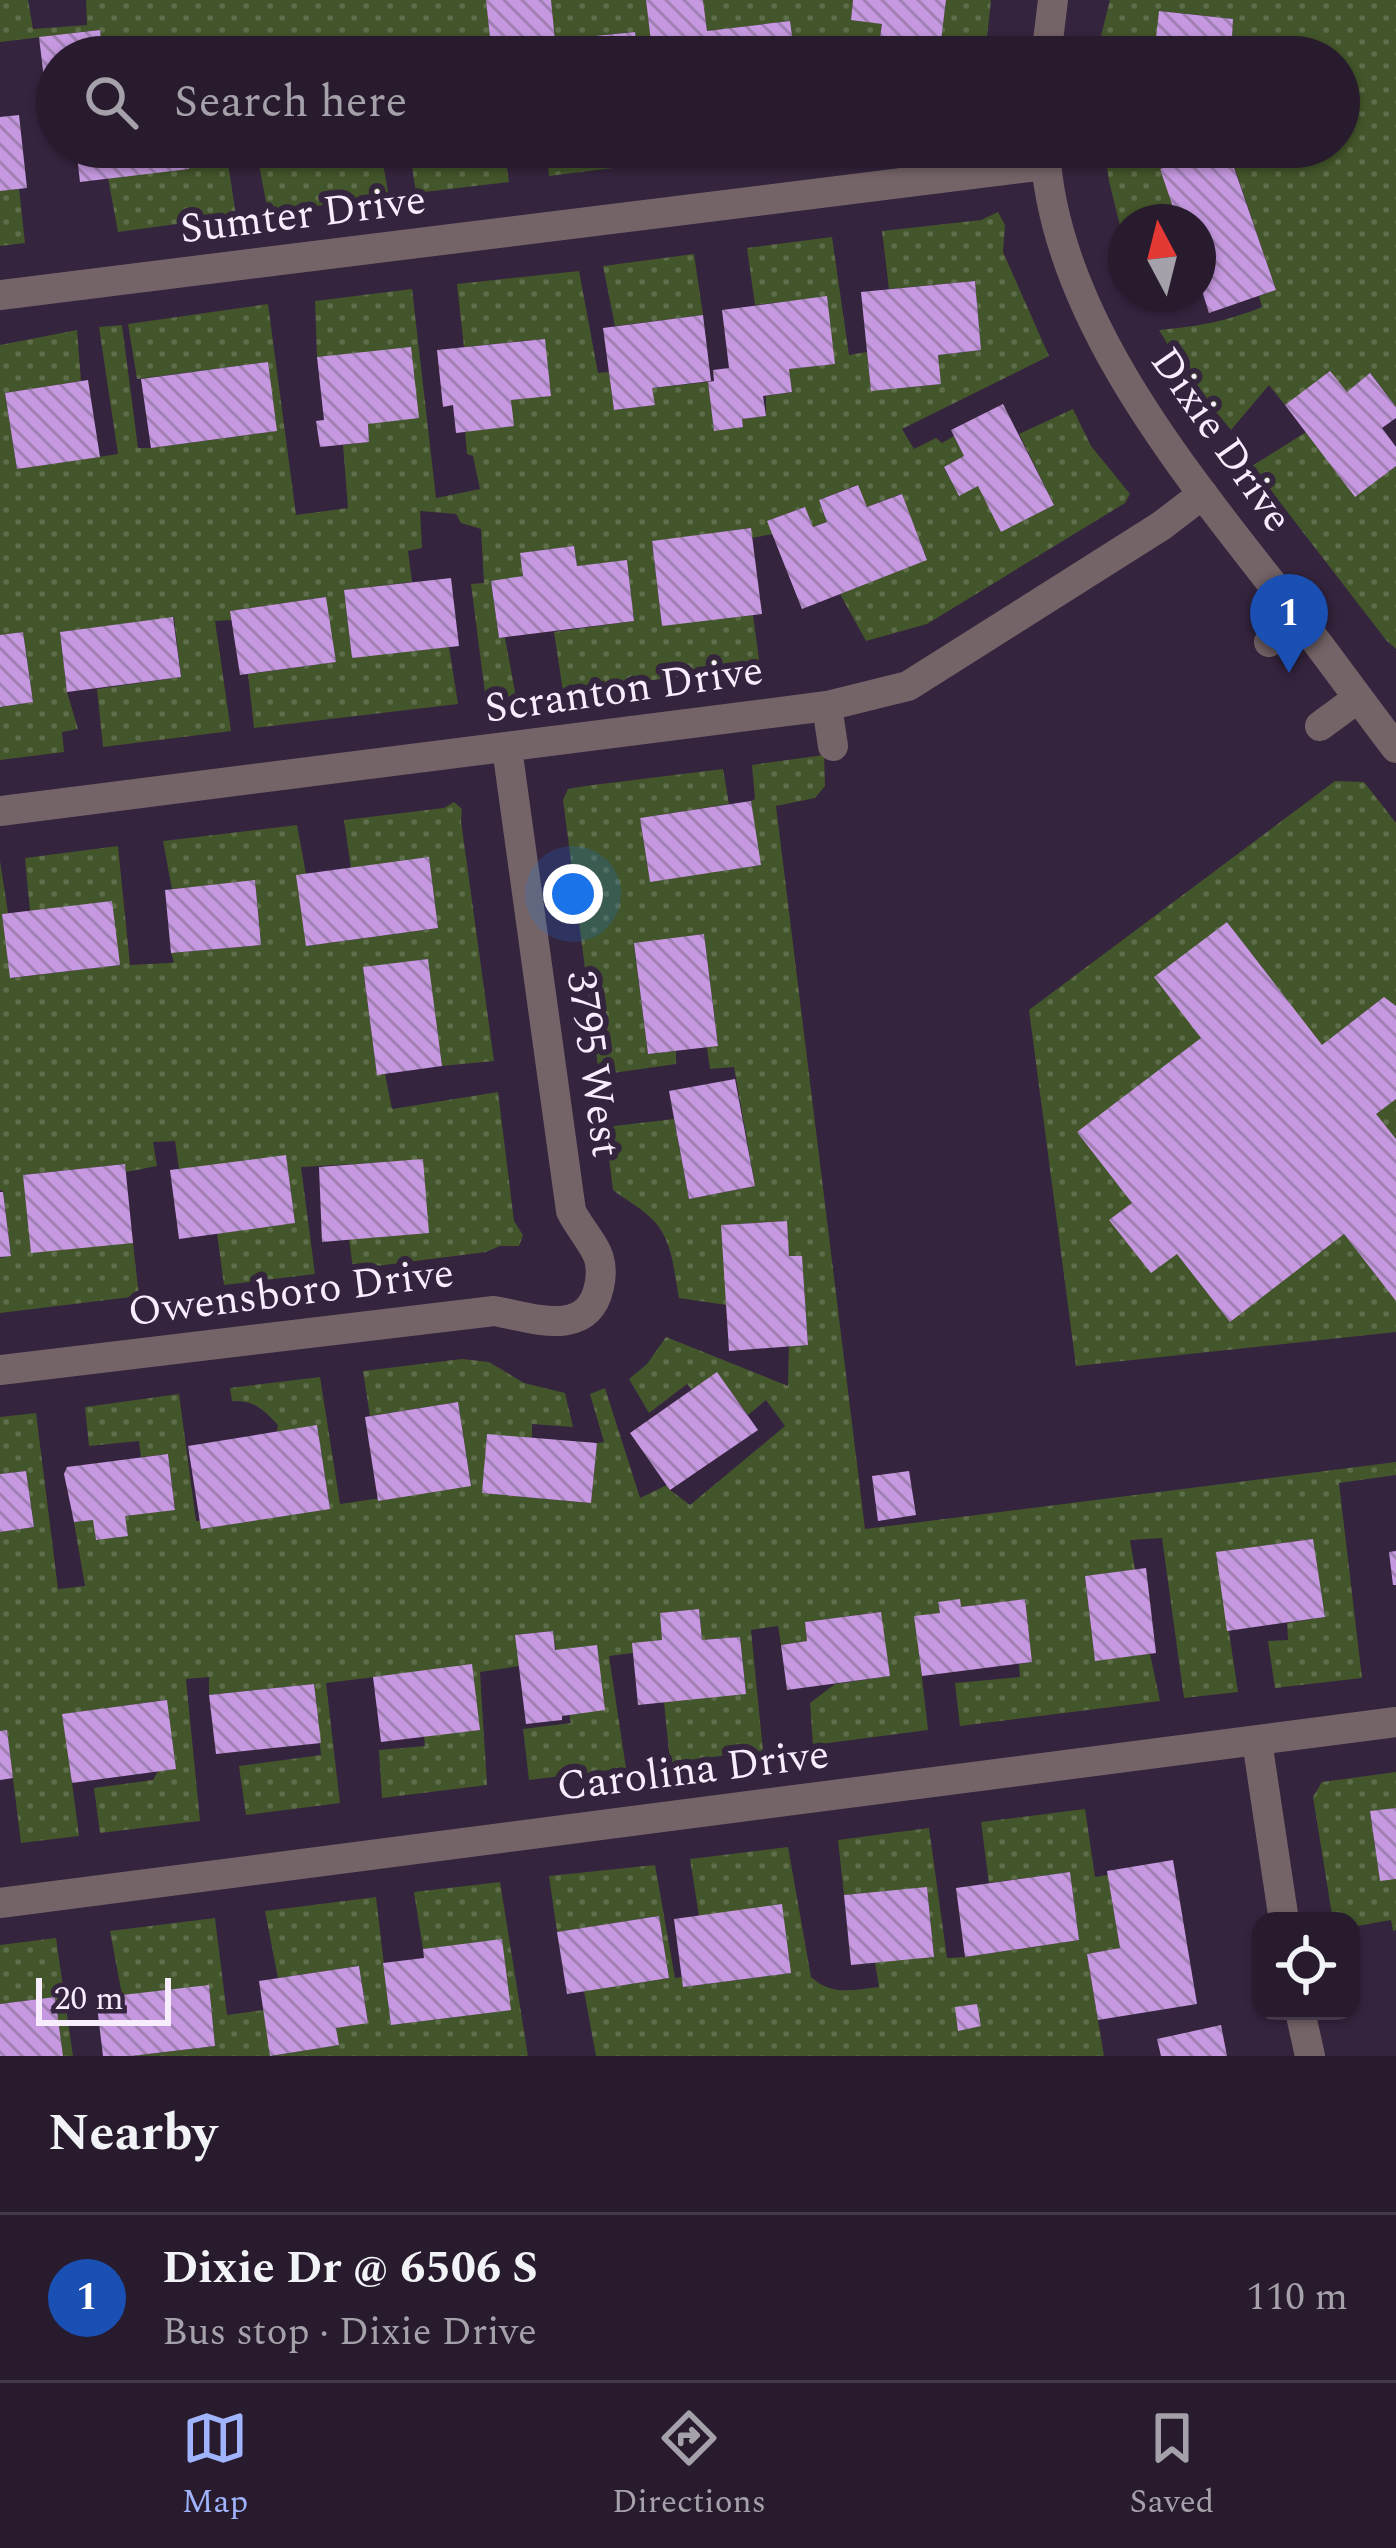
<!DOCTYPE html>
<html lang="en">
<head>
<meta charset="utf-8">
<style>
	:root { --surface:#281b2e; --page:#34283a; --text:#f1f3f6; --muted:#a5a1aa; --line:#44394a; --accent:#a0b3fd }
	body { margin:0; font-family:Spectral,serif; background:var(--page); color:var(--text) }
	.controls { position:absolute; right:36px; bottom:36px; display:grid; overflow:hidden; border-radius:24px; box-shadow:0 3px 9px #0004 }
	.controls button { width:108px; height:108px; display:grid; place-items:center; padding:0; border:0; border-bottom:3px solid var(--line); background:var(--surface); color:var(--text); font:60px sans-serif }
	.compass { position:absolute; left:1108px; top:204px; width:108px; height:108px; border-radius:50%; background:var(--surface); box-shadow:0 3px 9px #0004; rotate:353deg }
	.scale { position:absolute; left:36px; bottom:30px; width:135px; box-sizing:border-box; padding-left:12px; border:6px solid #f7edfe; border-top:0; font-size:33px; line-height:42px; white-space:nowrap; color:#f7edfe; -webkit-text-stroke:9px #35243e; paint-order:stroke }
	.you { position:absolute; left:573px; top:894px; width:42px; height:42px; margin:-30px; border:9px solid #fff; border-radius:50%; background:#1a73e8; box-shadow:0 0 0 18px #1a73e833 }
	.badge { display:grid; place-items:center; width:78px; height:78px; border-radius:50%; background:var(--accent); color:#fff; font-size:39px; font-weight:700 }
	.pin { position:absolute; translate:-50% -99px; filter:drop-shadow(0 3px 6px #0008) }
	.pin::after { content:''; position:absolute; top:63px; width:42px; height:36px; background:inherit; clip-path:polygon(0 0,100% 0,50% 100%) }
	.list { margin:0; padding:0; list-style:none }
	h2 { display:flex; justify-content:space-between; align-items:center; height:156px; margin:0; padding:0 48px; font-size:51px }
	h2 small { font-size:39px; font-weight:400; color:var(--muted) }
	.list li { display:grid; grid-template-columns:78px 1fr auto; gap:36px; align-items:center; box-sizing:border-box; height:168px; padding:0 48px; border-top:3px solid var(--line) }
	.list b { display:block; font-size:45px; white-space:nowrap }
	.list p { margin:0; font-size:39px; white-space:nowrap; color:var(--muted) }
	.list em { font-size:39px; font-style:normal; color:var(--muted) }
	.icon { flex:none; width:66px; height:66px; fill:none; stroke:currentColor; stroke-width:2; stroke-linecap:round; stroke-linejoin:round }
	.map { position:relative; flex:none; width:1396px; height:2056px; overflow:hidden }
	.search { position:absolute; background:var(--surface); box-shadow:0 3px 9px #0004; left:36px; right:36px; top:36px; height:132px; display:flex; align-items:center; gap:30px; box-sizing:border-box; padding:0 42px; border-radius:66px; color:var(--muted); font-size:45px }
	.sheet { height:324px; background:var(--surface) }
	nav { display:flex; justify-content:space-around; align-items:center; box-sizing:border-box; height:168px; border-top:3px solid var(--line); background:var(--surface); font-size:33px; color:var(--muted) }
	nav a { display:grid; justify-items:center; gap:6px }
	nav .on { color:var(--accent) }
	.map>svg:first-child { display:block }
	.grass { fill:url(#grass-dots) }
	.building { fill:url(#building-back-hatch) }
	.lines { fill:none; stroke-linecap:round; stroke-linejoin:round }
	.minor { stroke:#756467; stroke-width:30 }
	.labels { text-anchor:middle; dominant-baseline:central; stroke-width:12; stroke-linejoin:round; paint-order:stroke }
	.street-label { font-size:42px; fill:#f7edfe; stroke:#35243e }
</style>
</head>
<body>
<div class="map">
<svg width="1396" height="2056" viewBox="0 0 1396 2056">
	<defs>
		<pattern id="grass-dots" width="8" height="8" patternUnits="userSpaceOnUse" patternTransform="scale(3)"><rect width="8" height="8" fill="#43552a"/><path d="M2 2h.1M6 6h.1" fill="none" stroke="#5f6e4a" stroke-width="1.8" stroke-linecap="round"/></pattern>
		<pattern id="building-back-hatch" width="6" height="6" patternUnits="userSpaceOnUse" patternTransform="scale(3)"><rect width="6" height="6" fill="#c598df"/><path d="M-1 5l2 2M0 0l6 6M5-1l2 2" fill="none" stroke="#a080b3"/></pattern>
	</defs>
	<rect width="100%" height="100%" fill="#35243e"/>
	<g class="grass">
		<path d="M0,0h28l5,29 54,-4 -1,-25h400l6,57h-60l-3,-16 -44,7 2,9h-284l-3,-27 -100,12z"/>
		<path d="M551,0h95l7,57h-15l-4,-25 -79,8z"/>
		<path d="M703,0h150l-2,19 31,5 -5,33h-82l-5,-36 -83,10z"/>
		<path d="M946,0h45l-6,57h-46z"/>
		<path d="M1110,0h286v407l-25,-33 -24,18 -62,13 -16,-20 -38,45 -43,-52 -29,-48c40,-4 66,-8 103,-23l-3,-11 17,-6 -48,-142 -50,74h-52v28l-17,-69 -5,-34h235v-90h-72l1,-16 -36,-4 1,-18 -73,-8 -6,46h-51l-2,-21z"/>
		<path d="M187,147h24l2,18 15,-2 8,53 -118,16 -10,-54 80,-9z"/>
		<path d="M342,147h38l9,50 -121,15 -10,-52z"/>
		<path d="M409,147h95l5,35 -93,11z"/>
		<path d="M546,147h89l3,18 -89,11z"/>
		<path d="M19,189l6,54 -25,3v-55z"/>
		<path d="M998,212l7,13 -2,27 46,104 -147,73 12,20 22,-11 6,5 12,-7 10,20 -20,12 15,27 19,-9 76,19 -35,-71 54,-25 18,37 39,48 -5,9 -198,121 -61,17 -26,-47 87,-35 -26,-65 -34,13 -10,-22 -38,15 8,22 -14,5 -9,-20 -36,14 5,13 -21,4 -2,-10 -98,14 10,83 91,-10 7,52 -197,24 -9,-59 80,-11 -7,-60 -50,5 -3,-20 -53,7 2,23 -32,6 8,56h6l11,59 -30,4 -15,-117 13,-1 -3,-54 -20,-6 -5,-9 -36,-3 2,37 -14,3 4,31 -68,8 8,67 97,-10 9,57 -204,24 -6,-54 88,-12 -11,-65 -94,14 1,9 -17,1 16,110 -128,16 -6,-58 84,-12 -7,-59 -114,14 7,60 11,37 -16,3 2,20 -64,8v-53l33,-5 -10,-70 -23,3v-290l77,-15 4,51 -76,12 12,76 101,-15 -19,-127 23,-2 16,123h13l125,-17 -8,-69 -131,17 -9,-55 140,-20 28,211 52,-7 -5,-63 26,-3 -1,-18 43,-76 -94,9 -2,-56 97,-12 24,209 44,-9 -7,-33 -6,-2 -2,-23 48,-5 -2,-26 40,-5 -7,-56 -80,8 -7,-63 122,-13 19,102 11,-1 5,38 40,-5 -2,-17 56,-6 6,48 29,-3 -1,-8 24,-3v-20l26,-4 -3,-23 45,-5 -7,-67 -72,8 -8,-57 85,-11 17,118 18,-3 4,38 69,-6 -2,-29 43,-5 -6,-69 -86,8 -7,-58 99,-11z"/>
		<path d="M694,254l9,61 -88,11 -12,-60z"/>
		<path d="M1306,432l49,64 41,-30v183l-10,-9 -134,-174z"/>
		<path d="M824,755l1,31 -10,12 -39,8 89,723 531,-67v13l-57,8 23,195 -87,10 -7,-47 20,-1 -1,-17 38,-6 -13,-78 -95,13 21,140 -54,6 -22,-160 -32,2 5,30 -50,6 10,84 55,-6 10,47 -200,25 -5,-43 65,-6 -1,-13 13,-2 -7,-62 -64,7 -23,-4 2,10 -25,4 13,113 -115,15 -3,-42 25,-19 55,-8 -10,-64 -75,10 2,19 -26,4 -3,-19 -27,4 12,121 -93,11 -6,-60 82,-9 -6,-56 -38,3 -3,-31 -38,4 1,27 -29,13 -24,3 17,112 -97,12 -6,-51 48,-6 -19,-92 -36,4 3,31 -39,6 7,113 -105,13 -3,-48 46,-4 -1,-10 48,-71 -146,18 14,120 -94,12 -7,-49 82,-11 -7,-71 -105,11v-18l-23,2 14,142 -100,12 -6,-45 59,-8 5,-9 18,-2 -10,-69 -103,14 16,122 -58,7 -14,-112h-7v-199l34,-5 -8,-56 -26,3v-57l36,-4 22,176 27,-3 -11,-64 19,-2 34,16 -2,-20 50,-7 -7,-55 -27,3 -2,-16 -50,5 -4,-39 94,-13 17,127h4l1,8 129,-21 -13,-82 -40,6 1,-7c-15,-16 -24,-25 -46,-24l-2,-13 90,-11 20,127 131,-19 -13,-83 -88,14 -7,-45 99,-12 27,3 35,21 41,10 8,34 -41,-3v14l-45,-3 -4,58 108,10 6,-60 7,-1 -14,-48 15,-6 35,110 27,-13 3,5 20,15 95,-79 -19,-26 -18,15 -31,-42 -25,17 -5,-6 -38,29 -20,-34 18,-15 19,-27 122,49 1,-40 19,-2 -6,-88h-13l-3,-35 -64,4 5,80 -48,-7c-5,-25 -6,-57 -25,-77 -11,-12 -28,-21 -41,-31l-8,-63 69,-8 15,80 66,-13 -21,-119 -24,2 -3,-22 11,-2 -14,-111 -70,10 14,110 28,-3v13l-77,11 -36,-275 5,-11 17,-3 138,-17 6,35 -89,14 10,63 110,-16 -9,-64 4,-2 -3,-34z"/>
		<path d="M1335,781l29,1 32,41v509l-320,34 -47,-356z"/>
		<path d="M454,802l8,7 -1,12 33,240 -52,5 -15,-107 -64,9 14,106h8l7,35 106,-17 16,129 9,14 -4,11h-19l-14,6 -133,17 -4,-30 74,-79 -122,7 14,107 -91,11 -7,-52 78,-10 -9,-67 -107,13 -4,-28 -22,1 4,24 -31,6 -2,-8 -101,11 110,68 6,53 -139,17v-55l11,-3 -8,-64 -3,-1v-329l8,52 -6,1 9,64 109,-13 -90,-54 -5,-53 93,-12 12,119 39,-2 5,-1 -3,-9 90,-8 -6,-64 -83,8 -9,-48 134,-16 9,49 -9,2 10,70 131,-18 -9,-70 -78,10 -7,-48 100,-12z"/>
		<path d="M1396,1772v36l-26,4 10,68 16,-1v51l-3,1 -2,-11 -40,7v-6h-18l-20,-124 9,-15z"/>
		<path d="M1085,1809l10,68 13,-2 12,73 -33,6 17,102h-508l-12,-65 85,-13 -10,-62 -102,16 -8,-56 106,-11 20,113 7,-1 2,10 106,-14 -91,-57 -9,-57 98,-12 23,130c21,19 41,13 68,10l-4,-25 59,-6 -7,-68 -83,7 -6,-55 91,-12 18,130 18,-1 114,-17 -9,-68 -81,11 -8,-61z"/>
		<path d="M500,1882l28,174h-397l84,-10 -6,-60 -87,9 -12,-64 105,-13 12,97 37,-5 7,46 67,-11 -2,-17 32,-6 -9,-56 -81,12 -13,-67 111,-14 15,128 119,-15 -8,-70 -79,9 -9,-57z"/>
		<path d="M56,1938l17,118h-10l-8,-59 -55,7v-59z"/>
	</g>
	<g class="building">
		<path d="M486,0h65l4,40 80,-8 3,25h-112v-4l-34,4z"/>
		<path d="M646,0h57l4,31 83,-10 5,36h-99l-3,-20 -42,5z"/>
		<path d="M853,0h93l-7,57h-62l5,-33 -31,-4z"/>
		<path d="M1159,11l74,8 -1,18 37,4 -2,16h-113z"/>
		<path d="M100,30l3,27h-46v46l-10,1 -8,-67z"/>
		<path d="M430,41l2,16h-45l-2,-10z"/>
		<path d="M19,115l8,73 -27,3v-74z"/>
		<path d="M76,147h111l2,22 -109,13z"/>
		<path d="M211,147h117l1,3 -116,15z"/>
		<path d="M1227,147l49,143 -67,23 -11,-35v-56h-20l-18,-53z"/>
		<path d="M975,281l6,69 -43,5 3,29 -70,7 -10,-99z"/>
		<path d="M827,296l8,68 -46,5 3,23 -29,4 3,20 -24,3 1,8 -29,4 -6,-49 6,-1 -1,-11 16,-2 -7,-58z"/>
		<path d="M703,315l8,66 -59,7 3,17 -41,5 -11,-82z"/>
		<path d="M545,339l6,57 -40,4 3,26 -58,7 -3,-28 -10,2 -6,-57z"/>
		<path d="M411,347l8,71 -51,6 1,18 -49,5 -4,-26 8,-1 -7,-63z"/>
		<path d="M268,362l9,69 -126,17 -10,-69z"/>
		<path d="M1330,371l17,21 23,-19 26,34v11l-14,10 14,19v19l-41,31 -70,-92z"/>
		<path d="M88,380l12,77 -83,12 -12,-76z"/>
		<path d="M1003,404l51,101 -53,27 -23,-46 -19,10 -15,-29 20,-11 -13,-26z"/>
		<path d="M858,485l9,22 35,-13 25,66 -125,49 -35,-88 38,-14 8,20 14,-5 -8,-22z"/>
		<path d="M751,528l11,86 -100,12 -10,-85z"/>
		<path d="M574,546l3,20 50,-6 7,61 -135,17 -8,-57 32,-5 -3,-23z"/>
		<path d="M451,578l8,68 -107,12 -8,-68z"/>
		<path d="M326,597l10,65 -96,13 -10,-64z"/>
		<path d="M173,617l8,60 -114,15 -7,-60z"/>
		<path d="M23,632l10,70 -33,5v-72z"/>
		<path d="M751,801l10,64 -111,17 -10,-64z"/>
		<path d="M429,857l9,71 -132,18 -10,-71z"/>
		<path d="M255,880l6,65 -90,8 -6,-63z"/>
		<path d="M112,901l8,64 -110,13 -8,-64z"/>
		<path d="M1227,922l95,123 62,-48 12,9v93l-20,15 20,25v162l-52,-67 -114,88 -53,-68 -26,19 -42,-53 23,-17 -55,-71 124,-94 -47,-61z"/>
		<path d="M704,934l14,112 -70,8 -14,-111z"/>
		<path d="M428,959l14,107 -65,9 -14,-108z"/>
		<path d="M735,1079l20,107 -66,13 -20,-108z"/>
		<path d="M286,1155l9,68 -116,16 -9,-69z"/>
		<path d="M423,1159l6,74 -107,9 -3,-75z"/>
		<path d="M125,1164l8,79 -102,10 -8,-78z"/>
		<path d="M0,1192h3l8,64 -11,1z"/>
		<path d="M787,1221l2,35h13l6,89 -79,6 -8,-126z"/>
		<path d="M717,1372l41,58 -88,60 -40,-57z"/>
		<path d="M458,1402l13,84 -93,15 -13,-84z"/>
		<path d="M317,1425l13,84 -129,20 -13,-83z"/>
		<path d="M487,1434l110,9 -6,60 -109,-10z"/>
		<path d="M168,1454l7,56 -50,6 3,20 -32,4 -3,-20 -19,2 -10,-48 3,-7z"/>
		<path d="M26,1471l8,56 -34,5v-58z"/>
		<path d="M909,1471l7,44 -38,6 -6,-45z"/>
		<path d="M1313,1539l12,78 -98,14 -11,-79z"/>
		<path d="M1396,1551v34h-3l-4,-33z"/>
		<path d="M1146,1568l10,85 -61,8 -10,-85z"/>
		<path d="M960,1599l1,8 64,-8 7,63 -110,14 -8,-60 26,-3 -2,-11z"/>
		<path d="M699,1609l3,31 38,-3 6,57 -108,11 -6,-62 30,-3 -2,-27z"/>
		<path d="M881,1612l9,64 -103,14 -6,-45 26,-4 -2,-19z"/>
		<path d="M553,1631l2,19 42,-5 8,65 -43,6v4l-36,4 -11,-89z"/>
		<path d="M472,1664l8,66 -99,12 -8,-65z"/>
		<path d="M314,1684l7,59 -105,11 -7,-59z"/>
		<path d="M167,1700l9,69 -104,14 -10,-69z"/>
		<path d="M7,1730l6,48 -13,2v-49z"/>
		<path d="M1396,1808v71l-16,2 -10,-70z"/>
		<path d="M1173,1860l24,144 -99,16 -11,-66 33,-6 -13,-77z"/>
		<path d="M1070,1872l9,68 -114,17 -9,-69z"/>
		<path d="M927,1887l7,70 -83,8 -7,-70z"/>
		<path d="M782,1904l9,69 -108,14 -9,-68z"/>
		<path d="M659,1916l10,62 -102,16 -10,-62z"/>
		<path d="M502,1939l9,71 -120,15 -8,-62 41,-5 -1,-9z"/>
		<path d="M359,1966l9,57 -32,5 3,17 -69,11 -11,-75z"/>
		<path d="M209,1985l6,61 -84,10h-28l-7,-58z"/>
		<path d="M55,1997l8,59h-63v-52z"/>
		<path d="M977,2004l4,22 -23,5 -3,-24z"/>
		<path d="M1221,2025l6,31h-66l-4,-17z"/>
	</g>
	<g class="lines">
		<g class="minor">
			<path d="M1046,57l7,-57"/>
			<path d="M1045,147c7,165 138,323 235,447 40,51 77,103 116,154"/>
			<path d="M0,295l1046,-130"/>
			<path d="M1269,642l31,-22"/>
			<path d="M827,706l6,40"/>
			<path d="M1320,726l38,-28"/>
			<path d="M0,811l827,-105 81,-20 253,-160 42,-32"/>
			<path d="M0,1370l494,-59c37,6 93,29 105,-24 2,-9 3,-18 0,-28 -3,-13 -21,-33 -28,-48l-64,-463"/>
			<path d="M1257,1741l27,180"/>
			<path d="M0,1903l1396,-181"/>
			<path d="M1300,2011l10,45"/>
		</g>
	</g>
	<g class="labels">
		<g class="street-label">
			<text transform="translate(303 215) rotate(-7)">Sumter Drive</text>
			<text transform="translate(1221 440) rotate(55)">Dixie Drive</text>
			<text transform="translate(624 690) rotate(-8)">Scranton Drive</text>
			<text transform="translate(593 1064) rotate(82)">3795 West</text>
			<text transform="translate(291 1293) rotate(-7)">Owensboro Drive</text>
			<text transform="translate(693 1771) rotate(-7)">Carolina Drive</text>
		</g>
	</g>
</svg>
<div class="controls">
<button><svg class="icon" aria-label="locate" viewBox="0 0 24 24"><circle cx="12" cy="12" r="6"/><path d="M12 2v4M12 18v4M2 12h4M18 12h4"/></svg></button>
</div>
<svg class="compass" viewBox="-18 -18 36 36"><path d="M0-13l5 13h-10z" fill="#e53935"/><path d="M0 13l5-13h-10z" fill="#a5a1aa"/></svg>
<div class="scale">20 m</div>
<div class="you"></div>
<div class="pin badge" style="left:1289px;top:673px;background:#1a4fb4">1</div>
<div class="search"><svg class="icon" aria-label="search" viewBox="0 0 24 24"><circle cx="10" cy="10" r="6"/><path d="M15 15l6 6"/></svg>Search here</div>
</div>
<section class="sheet">
<h2>Nearby<small></small></h2>
<ul class="list">
<li><span class="badge" style="background:#1a4fb4">1</span><div><b>Dixie Dr @ 6506 S</b><p>Bus stop · Dixie Drive</p></div><em>110 m</em></li>
</ul>
</section>
<nav>
<a class="on"><svg class="icon" aria-label="map" viewBox="0 0 24 24"><path d="M3 6l6-2 6 2 6-2v14l-6 2-6-2-6 2zM9 4v14M15 6v14"/></svg>Map</a>
<a><svg class="icon" aria-label="directions" viewBox="0 0 24 24"><path d="M12 3l9 9-9 9-9-9zM9 14v-3h6M13 9l2 2-2 2"/></svg>Directions</a>
<a><svg class="icon" aria-label="saved" viewBox="0 0 24 24"><path d="M7 4h10v16l-5-4-5 4z"/></svg>Saved</a>
</nav>
</body>
</html>
